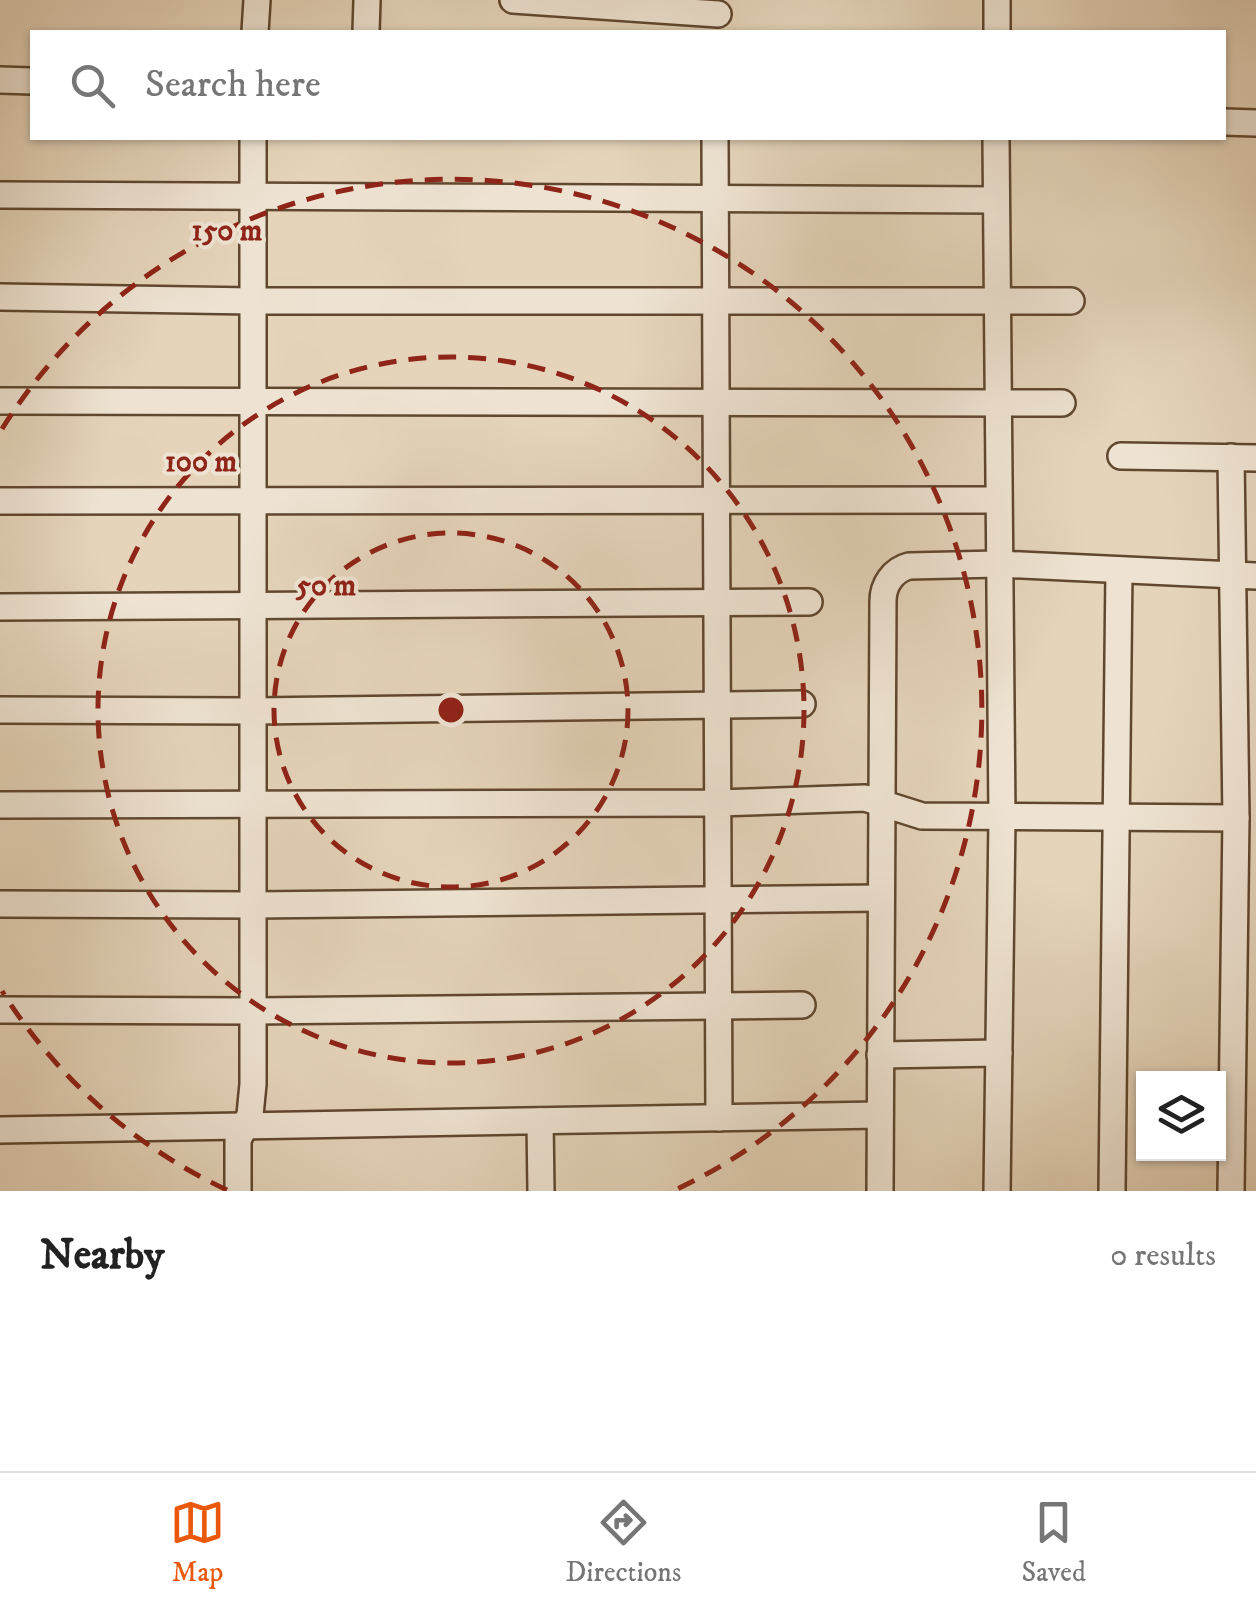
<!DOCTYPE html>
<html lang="en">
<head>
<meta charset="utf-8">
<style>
	:root { --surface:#fff; --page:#f6f6f6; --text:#222; --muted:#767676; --line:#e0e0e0; --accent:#ea580c }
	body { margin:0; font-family:"IM FELL DW Pica",serif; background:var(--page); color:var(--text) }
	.controls { position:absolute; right:30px; bottom:30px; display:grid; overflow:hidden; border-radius:0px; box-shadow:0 2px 8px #0004 }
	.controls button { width:90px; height:90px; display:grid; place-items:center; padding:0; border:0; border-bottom:2px solid var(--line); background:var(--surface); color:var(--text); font:50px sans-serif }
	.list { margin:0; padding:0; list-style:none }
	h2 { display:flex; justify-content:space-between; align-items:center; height:130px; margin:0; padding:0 40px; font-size:42px }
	h2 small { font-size:32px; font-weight:400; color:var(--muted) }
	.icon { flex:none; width:55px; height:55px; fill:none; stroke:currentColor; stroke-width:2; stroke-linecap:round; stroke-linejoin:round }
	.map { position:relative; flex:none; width:1256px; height:1191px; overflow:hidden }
	.search { position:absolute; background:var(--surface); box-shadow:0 2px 8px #0004; left:30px; right:30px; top:30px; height:110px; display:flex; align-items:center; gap:25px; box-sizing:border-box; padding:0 35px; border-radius:0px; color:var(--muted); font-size:38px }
	.sheet { height:280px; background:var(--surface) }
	nav { display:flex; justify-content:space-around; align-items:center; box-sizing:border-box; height:140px; border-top:2px solid var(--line); background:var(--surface); font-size:28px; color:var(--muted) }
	nav a { display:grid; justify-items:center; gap:5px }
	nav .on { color:var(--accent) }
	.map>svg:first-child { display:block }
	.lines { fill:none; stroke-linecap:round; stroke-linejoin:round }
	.street-casing { stroke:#60482f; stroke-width:30 }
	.street { stroke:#eee3d2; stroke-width:25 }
	.ring { fill:none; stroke:#8f2418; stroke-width:5; stroke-dasharray:18 12 }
	.centre { fill:#8f2418; stroke:#eee3d2; stroke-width:5 }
	.ring-label { font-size:30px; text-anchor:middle; font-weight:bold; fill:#8f2418; stroke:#eee3d2; stroke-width:8; stroke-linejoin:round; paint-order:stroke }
</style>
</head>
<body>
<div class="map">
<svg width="1256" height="1191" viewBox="0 0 1256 1191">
	<rect width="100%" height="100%" fill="#e5d4ba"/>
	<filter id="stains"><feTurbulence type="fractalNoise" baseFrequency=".002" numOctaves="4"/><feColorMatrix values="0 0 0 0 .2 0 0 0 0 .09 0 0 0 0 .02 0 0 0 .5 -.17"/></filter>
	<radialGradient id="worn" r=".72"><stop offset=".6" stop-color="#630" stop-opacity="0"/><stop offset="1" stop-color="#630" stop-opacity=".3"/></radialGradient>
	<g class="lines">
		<defs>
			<g id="street">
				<path d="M513,0l205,14"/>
				<path d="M255,32l2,-32"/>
				<path d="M366,32l1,-32"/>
				<path d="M997,32v-32"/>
				<path d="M0,80l32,1"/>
				<path d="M1224,122l32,1"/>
				<path d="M715,138l4,980"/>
				<path d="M996,138l6,680 -5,373"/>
				<path d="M0,195l996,5"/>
				<path d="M0,297l253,4h818"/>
				<path d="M0,401l1062,2"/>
				<path d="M1121,456l135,2"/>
				<path d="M0,501l998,-1"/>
				<path d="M0,607l809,-5"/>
				<path d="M0,710l253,1 549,-7"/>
				<path d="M0,805l718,-2 147,-5 57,18 314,2"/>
				<path d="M0,904l253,1 628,-7"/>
				<path d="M0,1010l253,1 549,-6"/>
				<path d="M880,1055l119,-2"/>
				<path d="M540,1121l1,70"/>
				<path d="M0,1130l880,-15"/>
				<path d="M238,1191v-51l12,-25 3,-31v-946"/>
				<path d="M880,1191l3,-590c0,-16 10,-31 26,-35l89,-2 258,12"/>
				<path d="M1112,1191l7,-621"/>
				<path d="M1231,1191l5,-373 -5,-361"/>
			</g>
		</defs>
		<use href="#street" class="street-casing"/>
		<use href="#street" class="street"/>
	</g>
	<g class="ring">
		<circle cx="451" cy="710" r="177"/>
		<circle cx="451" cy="710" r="353"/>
		<path d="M227 1190A530 530 0 0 1 2 991M2 429A530 530 0 1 1 675 1190"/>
	</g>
	<circle cx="451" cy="710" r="15" class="centre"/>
	<g class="ring-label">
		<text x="227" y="240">150 m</text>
		<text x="201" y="471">100 m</text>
		<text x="326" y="595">50 m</text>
	</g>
	<rect width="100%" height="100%" filter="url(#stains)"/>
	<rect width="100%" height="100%" fill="url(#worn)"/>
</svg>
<div class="controls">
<button><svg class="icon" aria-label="layers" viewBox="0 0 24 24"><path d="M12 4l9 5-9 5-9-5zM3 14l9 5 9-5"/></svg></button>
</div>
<div class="search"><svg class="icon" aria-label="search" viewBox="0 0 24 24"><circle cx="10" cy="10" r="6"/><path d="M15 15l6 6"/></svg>Search here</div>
</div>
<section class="sheet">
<h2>Nearby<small>0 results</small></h2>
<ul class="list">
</ul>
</section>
<nav>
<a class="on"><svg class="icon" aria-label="map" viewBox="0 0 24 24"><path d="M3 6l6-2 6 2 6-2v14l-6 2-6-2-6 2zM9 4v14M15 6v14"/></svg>Map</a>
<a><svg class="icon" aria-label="directions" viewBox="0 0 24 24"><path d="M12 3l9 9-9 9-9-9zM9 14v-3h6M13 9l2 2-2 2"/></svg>Directions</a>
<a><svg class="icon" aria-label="saved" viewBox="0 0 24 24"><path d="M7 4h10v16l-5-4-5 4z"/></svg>Saved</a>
</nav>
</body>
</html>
